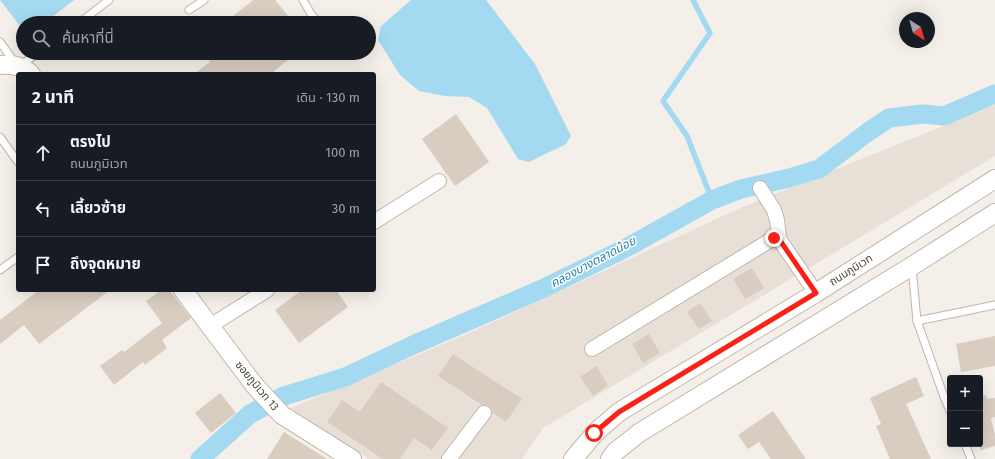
<!DOCTYPE html>
<html lang="th">
<head>
<meta charset="utf-8">
<style>
	:root { --surface:#171b24; --page:#242831; --text:#f1f3f6; --muted:#9ea1a6; --line:#363941 }
	body { margin:0; font-family:"Fira Sans","Noto Sans Thai",sans-serif; background:var(--page); color:var(--text) }
	.controls { position:absolute; right:12px; bottom:12px; display:grid; overflow:hidden; border-radius:4px; box-shadow:0 4px 16px #0002 }
	.controls button { width:36px; height:36px; display:grid; place-items:center; padding:0; border:0; border-bottom:1px solid var(--line); background:var(--surface); color:var(--text); font:20px sans-serif }
	.compass { position:absolute; left:899px; top:12px; width:36px; height:36px; border-radius:50%; background:var(--surface); box-shadow:0 4px 16px #0002; rotate:143deg }
	.stop { position:absolute; width:12px; height:12px; margin:-9px; border:3px solid #fc2116; border-radius:50%; background:#fff }
	.stop.end { background:#fc2116; border-color:#fff; box-shadow:0 1px 4px #0008 }
	.list { margin:0; padding:0; list-style:none }
	h2 { display:flex; justify-content:space-between; align-items:center; height:52px; margin:0; padding:0 16px; font-size:17px }
	h2 small { font-size:13px; font-weight:400; color:var(--muted) }
	.list li { display:grid; grid-template-columns:26px 1fr auto; gap:12px; align-items:center; box-sizing:border-box; height:56px; padding:0 16px; border-top:1px solid var(--line) }
	.list b { display:block; font-size:15px; white-space:nowrap }
	.list p { margin:0; font-size:13px; white-space:nowrap; color:var(--muted) }
	.list em { font-size:13px; font-style:normal; color:var(--muted) }
	.icon { flex:none; width:22px; height:22px; fill:none; stroke:currentColor; stroke-width:2; stroke-linecap:round; stroke-linejoin:round }
	.map { position:relative; flex:none; width:995px; height:459px; overflow:hidden }
	.search { position:absolute; background:var(--surface); box-shadow:0 4px 16px #0002; left:16px; top:16px; width:360px; height:44px; display:flex; align-items:center; gap:10px; box-sizing:border-box; padding:0 14px; border-radius:22px; color:var(--muted); font-size:15px }
	.panel { position:absolute; background:var(--surface); box-shadow:0 4px 16px #0002; left:16px; top:72px; width:360px; height:220px; border-radius:4px }
	.map>svg:first-child { display:block }
	.residential { fill:#e8e0d6 }
	.water { fill:#a3daf1 }
	.lines { fill:none; stroke-linecap:round; stroke-linejoin:round }
	.stream { stroke:#a3daf1; stroke-width:5.5 }
	.canal { stroke:#a3daf1; stroke-width:19 }
	.building { fill:#d9ccc0 }
	.service-casing { stroke:#c0b6aa; stroke-width:9 }
	.minor-casing { stroke:#c0b6aa; stroke-width:16 }
	.tertiary-casing { stroke:#c0b6aa; stroke-width:20 }
	.service { stroke:#fff; stroke-width:7 }
	.minor { stroke:#fff; stroke-width:14 }
	.tertiary { stroke:#fff; stroke-width:18 }
	.route { stroke:#fc2116; stroke-width:5 }
	.labels { text-anchor:middle; dominant-baseline:central; stroke-width:3; stroke-linejoin:round; paint-order:stroke }
	.street-label { font-size:11px; fill:#473f36; stroke:#fff }
	.water-label { font-size:12px; font-style:italic; fill:#2b7ea5; stroke:#fff }
</style>
</head>
<body>
<div class="map">
<svg width="995" height="459" viewBox="0 0 995 459">
	<rect width="100%" height="100%" fill="#f4efe8"/>
	<path class="residential" d="M995,105v51l-452,272 -21,31h-153l-78,-51 176,-74 271,-125z"/>
	<g class="water">
		<path d="M0,0h74l-27,21 -11,2h-13v3h-3z"/>
		<path d="M411,0h75l49,64 36,72 -5,8 -37,18 -11,-3 -31,-51 -18,-11 -24,-1 -26,-5 -19,-16 -22,-35 3,-14z"/>
	</g>
	<g class="lines">
		<path class="stream" d="M693,0l17,33 -47,68 24,35 25,64"/>
		<path class="canal" d="M200,459l50,-45 34,-18 61,-19 68,-32 129,-56 84,-41 86,-48 29,-11 48,-11 30,-9 49,-37 21,-14 34,-4 21,2 51,-22"/>
	</g>
	<g class="building">
		<path d="M253,0h22l19,23h-69z"/>
		<path d="M203,53h93l-25,21h-77l16,-12z"/>
		<path d="M456,114l33,48 -34,24 -33,-47z"/>
		<path d="M752,268l12,20 -19,11 -12,-20z"/>
		<path d="M39,290h71l-71,54 -15,-19 -24,19v-24z"/>
		<path d="M161,290h8l22,28 -29,22 5,8 -22,17 -2,-3 -29,23 -14,-19 22,-16 2,2 38,-29 -16,-22z"/>
		<path d="M302,290h34l12,17 -49,36 -24,-33z"/>
		<path d="M700,303l12,18 -13,8 -12,-17z"/>
		<path d="M649,334l11,19 -17,10 -11,-19z"/>
		<path d="M995,336v30l-34,6 -5,-28z"/>
		<path d="M453,354l69,45 -16,23 -14,-10v-3l-3,-3 -4,-1h-3l-44,-29z"/>
		<path d="M596,366l12,19 -15,11 -13,-19z"/>
		<path d="M916,377l8,19 -18,8 25,55h-41l-14,-33 5,-2 -11,-26z"/>
		<path d="M381,382l67,46 -16,22 -18,-12 -14,21h-17l-56,-37 15,-22 18,12z"/>
		<path d="M220,393l16,20 -25,20 -16,-20z"/>
		<path d="M986,395l1,4 8,-1v19l-4,1 4,17v11l-15,4v-54z"/>
		<path d="M773,411l33,48h-35l-12,-17 -11,7 -10,-14z"/>
		<path d="M284,432l43,27h-60z"/>
	</g>
	<g class="lines">
		<defs>
			<g id="service">
				<path d="M303,0l8,14 8,9"/>
				<path d="M189,10l15,-10"/>
				<path d="M79,23l30,-23"/>
				<path d="M0,42l18,25 20,-14"/>
				<path d="M0,137l18,25"/>
				<path d="M912,267l5,54 26,73 7,17"/>
				<path d="M0,270l18,-13"/>
				<path d="M917,321l78,-16"/>
				<path d="M965,444l6,15"/>
			</g>
			<g id="minor">
				<path d="M760,188l14,22 3,10 2,19"/>
				<path d="M374,222l65,-41"/>
				<path d="M210,326l57,-36"/>
				<path d="M592,349l182,-111 5,1 37,54"/>
				<path d="M449,459l35,-46"/>
			</g>
			<g id="tertiary">
				<path d="M0,65c11,-1 23,1 31,9"/>
				<path d="M183,290l72,96 27,29 70,44"/>
				<path d="M573,459l22,-26 24,-21 197,-119 179,-114"/>
				<path d="M610,459l5,-7 24,-19 273,-167 83,-53"/>
			</g>
		</defs>
		<use href="#service" class="service-casing"/>
		<use href="#minor" class="minor-casing"/>
		<use href="#tertiary" class="tertiary-casing"/>
		<use href="#service" class="service"/>
		<use href="#minor" class="minor"/>
		<use href="#tertiary" class="tertiary"/>
	</g>
	<g class="lines">
		<path class="route" d="M594,433l25,-21 197,-119 -37,-54 -5,-1"/>
	</g>
	<g class="labels">
		<g class="street-label">
			<text transform="translate(851 270) rotate(-32)">ถนนภูมิเวท</text>
			<text transform="translate(257 386) rotate(50)">ซอยภูมิเวท 13</text>
		</g>
		<g class="water-label">
			<text transform="translate(593 262) rotate(-28)">คลองบางตลาดน้อย</text>
		</g>
	</g>
</svg>
<div class="controls">
<button>+</button>
<button>−</button>
</div>
<svg class="compass" viewBox="-18 -18 36 36"><path d="M0-13l5 13h-10z" fill="#e53935"/><path d="M0 13l5-13h-10z" fill="#9ea1a6"/></svg>
<div class="stop" style="left:594px;top:433px"></div>
<div class="stop end" style="left:774px;top:238px"></div>
<div class="search"><svg class="icon" aria-label="search" viewBox="0 0 24 24"><circle cx="10" cy="10" r="6"/><path d="M15 15l6 6"/></svg>ค้นหาที่นี่</div>
<section class="panel">
<h2>2 นาที<small>เดิน · 130 m</small></h2>
<ul class="list">
<li><svg class="icon" aria-label="ahead" viewBox="0 0 24 24"><path d="M12 20V5M6 11l6-6 6 6"/></svg><div><b>ตรงไป</b><p>ถนนภูมิเวท</p></div><em>100 m</em></li>
<li><svg class="icon" aria-label="left" viewBox="0 0 24 24"><path d="M17 20v-9H6M10 6l-5 5 5 5"/></svg><div><b>เลี้ยวซ้าย</b></div><em>30 m</em></li>
<li><svg class="icon" aria-label="arrive" viewBox="0 0 24 24"><path d="M6 21V4h12l-3 4 3 4H6"/></svg><div><b>ถึงจุดหมาย</b></div></li>
</ul>
</section>
</div>
</body>
</html>
